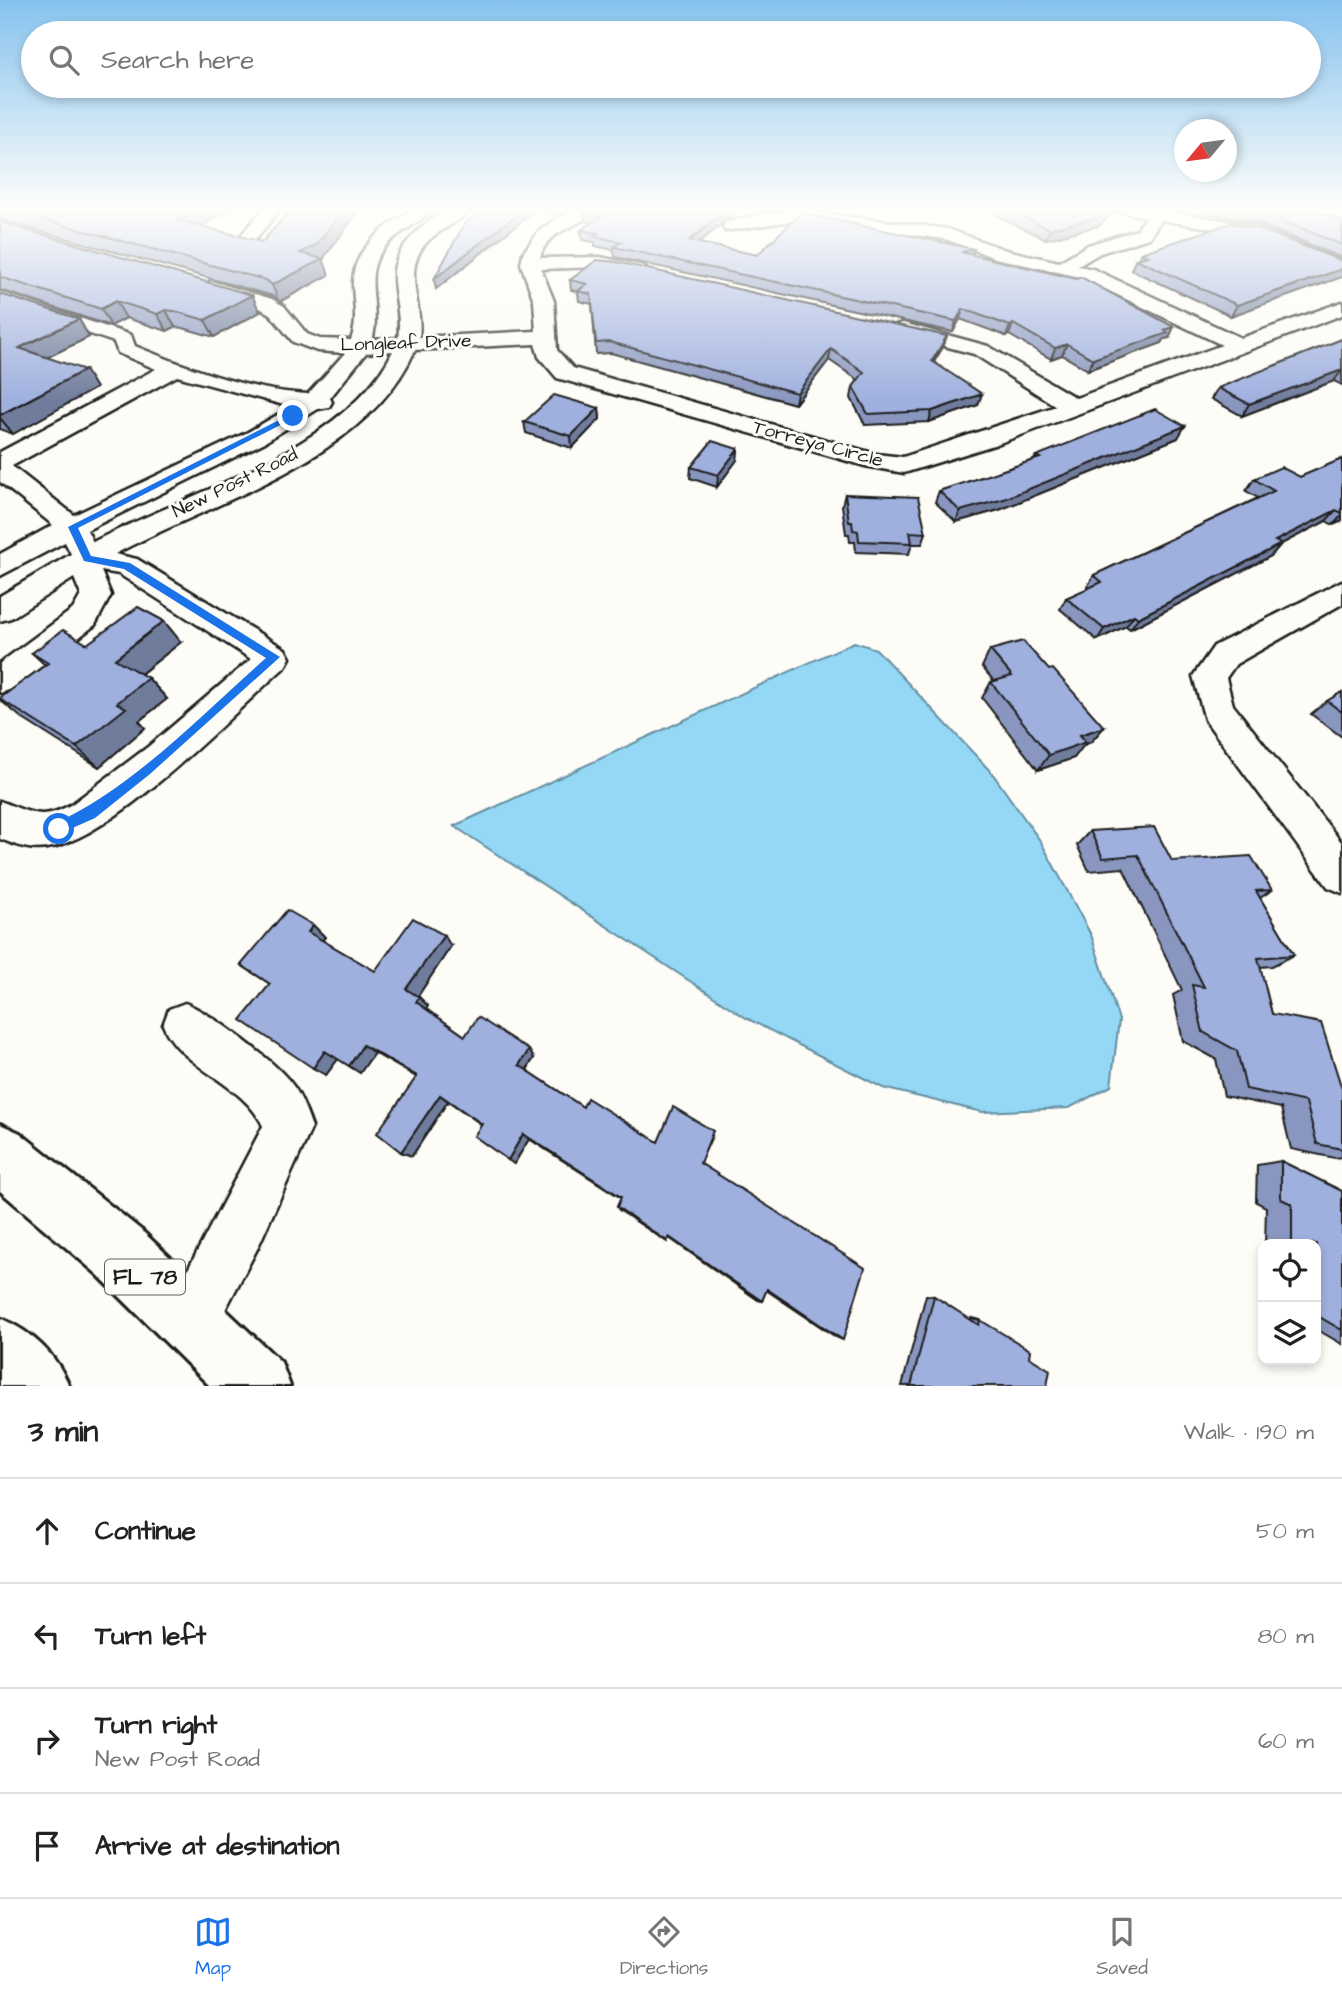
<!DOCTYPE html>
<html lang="en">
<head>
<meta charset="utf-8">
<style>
	:root { --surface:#fff; --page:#f2f2f2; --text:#222; --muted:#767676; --line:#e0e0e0; --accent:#1a73e8 }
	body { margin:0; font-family:"Architects Daughter",sans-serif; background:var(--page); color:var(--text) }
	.controls { position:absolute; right:21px; bottom:21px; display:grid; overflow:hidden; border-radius:14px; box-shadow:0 4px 10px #0003 }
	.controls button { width:63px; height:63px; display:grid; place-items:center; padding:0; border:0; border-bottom:2px solid var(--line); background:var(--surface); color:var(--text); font:35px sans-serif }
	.compass { position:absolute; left:1174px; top:119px; width:63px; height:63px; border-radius:50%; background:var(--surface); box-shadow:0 4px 10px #0003; rotate:241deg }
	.stop { position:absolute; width:21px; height:21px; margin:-16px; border:5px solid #1a73e8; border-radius:50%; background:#fff }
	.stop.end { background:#1a73e8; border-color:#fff; box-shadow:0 2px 7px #0008 }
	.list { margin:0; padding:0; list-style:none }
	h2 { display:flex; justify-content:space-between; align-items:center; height:91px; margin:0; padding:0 28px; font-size:30px }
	h2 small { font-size:23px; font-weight:400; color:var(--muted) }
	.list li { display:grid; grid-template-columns:46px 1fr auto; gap:21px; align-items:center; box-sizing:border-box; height:105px; padding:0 28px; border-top:2px solid var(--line) }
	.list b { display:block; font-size:26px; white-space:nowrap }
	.list p { margin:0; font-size:23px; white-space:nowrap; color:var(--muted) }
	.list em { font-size:23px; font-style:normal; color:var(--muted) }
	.icon { flex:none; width:38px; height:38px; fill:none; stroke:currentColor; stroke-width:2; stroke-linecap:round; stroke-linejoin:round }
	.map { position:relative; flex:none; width:1342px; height:1386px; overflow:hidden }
	.search { position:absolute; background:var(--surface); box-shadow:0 4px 10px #0003; left:21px; right:21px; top:21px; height:77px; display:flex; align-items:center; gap:18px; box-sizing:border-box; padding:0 24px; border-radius:38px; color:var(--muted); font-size:26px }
	.sheet { height:511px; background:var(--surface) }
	nav { display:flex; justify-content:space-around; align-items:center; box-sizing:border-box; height:98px; border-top:2px solid var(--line); background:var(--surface); font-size:19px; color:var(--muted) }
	nav a { display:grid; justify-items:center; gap:4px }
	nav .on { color:var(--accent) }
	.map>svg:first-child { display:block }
	.water { fill:#94d8f6; stroke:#648d9f; stroke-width:2 }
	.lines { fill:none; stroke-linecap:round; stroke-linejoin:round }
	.minor-casing { stroke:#1c1c1c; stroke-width:5 }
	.major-casing { stroke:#1c1c1c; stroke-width:6 }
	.minor { fill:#fdfcf7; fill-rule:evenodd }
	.major { fill:#fdfcf7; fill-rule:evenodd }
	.wall { fill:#8997c0; stroke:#1c1c1c; stroke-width:2 }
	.shaded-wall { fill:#6f7b9c; stroke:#1c1c1c; stroke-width:2 }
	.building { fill:#9fb0df; stroke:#1c1c1c; stroke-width:2 }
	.route { fill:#1a73e8 }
	.labels { text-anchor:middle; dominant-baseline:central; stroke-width:6; stroke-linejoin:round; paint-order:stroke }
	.far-street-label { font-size:19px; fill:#1c1c1c; stroke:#fdfcf7 }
	.shield { fill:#fdfcf7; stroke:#605f5e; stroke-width:2 }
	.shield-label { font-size:21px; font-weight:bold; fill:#1c1c1c }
</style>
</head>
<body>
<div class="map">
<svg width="1342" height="1386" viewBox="0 0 1342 1386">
	<rect width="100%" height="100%" fill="#fdfcf7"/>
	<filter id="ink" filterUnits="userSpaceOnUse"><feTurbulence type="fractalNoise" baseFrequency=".0143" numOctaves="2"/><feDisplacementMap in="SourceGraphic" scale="14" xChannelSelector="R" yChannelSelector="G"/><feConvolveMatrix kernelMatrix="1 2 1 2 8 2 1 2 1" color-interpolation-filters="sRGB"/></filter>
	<g filter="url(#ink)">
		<path class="water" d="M854,642l22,7 116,124 49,69 50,93 28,85 -8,66 -42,22 -87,4 -99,-24 -137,-70 -292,-192z"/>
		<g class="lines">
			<defs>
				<g id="minor">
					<path d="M264,208h17l-25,31h-12l-3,-4z"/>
					<path d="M415,208h19c-14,16 -37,23 -51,41 -22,28 -1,60 -11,91l26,-2c4,-23 -5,-43 -4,-65 1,-27 33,-54 56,-64 7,-2 15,-1 22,-1 -11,13 -30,20 -43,32 -30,29 -5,62 -10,97l117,-6 -2,-30 -13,-37 2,-11 15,-21 18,-13 22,-11h21c-17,20 -52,19 -59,50l60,-1 44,9 3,4 -9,5 -38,-8 -59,2 13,32 3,49 16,18 303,86 27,3 153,-51 -82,-52 -78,-21 -3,-4 3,-4 7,-2 85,23 88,52 146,-53 -142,-68 -85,-19 -50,-19 -147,-19 -73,11 -2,-4 2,-4 36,-9 37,-4 150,19 58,21 53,12 29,-17 49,-15 9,-13 -30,-6 -2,-3h36l106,18 86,35v12l-90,-38 -91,-15 -12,18 -49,15 -22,13 15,3 148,69 101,-36v13l-345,129 -93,29 -39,-7 -308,-88 -18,-21 -4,-13 -120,6c-49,111 -202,151 -300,204l22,5 148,90 5,9 -5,9c-54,48 -170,171 -238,181 -17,3 -31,-3 -47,-9v-38c30,11 41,21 72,3l77,-58 102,-87 -132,-85 -18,-3 10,24 -16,30 -83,64 -12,4v-30l73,-54 8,-14 -7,-17 -63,40 -11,3v-25l71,-42 -6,-12 -65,34v-22l53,-29 -53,-43v-30l156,-83 -38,-16 -4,-11 -114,-38v-12l131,43 4,11c51,21 118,46 173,48l37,-41 -28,-2 -24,-9 -23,-28 -12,-7 -54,-16 -2,-4 9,-6 61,18 12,7 23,28 13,5 31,1c7,-19 3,-35 2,-54 -2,-37 33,-61 62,-78zM393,351c-47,99 -209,143 -300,191l-6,-12 178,-88 53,-33 11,-2 3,-5 -2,-4 36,-45zM177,376l114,31 -43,25 -174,83 -62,-49z"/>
					<path d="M1342,581v23l-106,60 -10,14 7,27 109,138v50l-14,-6 -123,-167 -12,-44 21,-30z"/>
					<path d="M185,1003c26,10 93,60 109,84 8,11 13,27 18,40l-54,120 -48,92 -20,8 -20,-8 -8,-20 101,-193c-20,-44 -82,-57 -100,-101l6,-16z"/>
				</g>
				<g id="major">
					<path d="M0,1124l20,9 121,97 140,132 9,24h-80l-113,-112 -97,-83z"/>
					<path d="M0,1318c32,14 56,36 69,68h-69z"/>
				</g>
			</defs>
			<use href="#minor" class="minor-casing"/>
			<use href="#major" class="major-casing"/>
			<use href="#minor" class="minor"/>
			<use href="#major" class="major"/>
		</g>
		<g class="wall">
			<path d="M0,208l201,19 122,32 6,16 -50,27 -6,-6 -273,-76z"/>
			<path d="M486,208h87l-14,7 -22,-6 -101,80 -2,-10z"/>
			<path d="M740,208l-41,35 58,12 217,-6 -2,6 197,83 -5,1 -2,4 -74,27 -26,-15 -11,4 -42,-24 -3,1 -46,-17 -7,13 -338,-75 -1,-7 -19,-4v-4l-13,-2 -1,-10 10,-7 -6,-2 -1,-9z"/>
			<path d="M944,208h40l-3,3z"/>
			<path d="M995,208h120l-1,4 -16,14 -52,13 -53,-25z"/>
			<path d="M1201,208h107l34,12v38l-84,-35 -57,-11z"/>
			<path d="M0,222l260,90 -46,25 -31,-9 -8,-1 -8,4 -41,-13 -15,8 -111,-36z"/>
			<path d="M1141,253l201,8 -111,55 -100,-46 5,-11h2z"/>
			<path d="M570,280l373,67 -9,15 44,43 -49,17 -64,3 -14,-27 2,-11 5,-7 -29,-20 -34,44 -184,-51 -15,1 -4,-50 -13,-3 -1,-9 -7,-2z"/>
			<path d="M0,294l79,25 10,18 -42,20 49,31 -83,46 -13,-5z"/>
			<path d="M1342,339v46l-8,-4 -92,35 -31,-17 7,-11z"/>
			<path d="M599,408l1,11 -28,29 -46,-15 -2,-11z"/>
			<path d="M1178,438l-179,72 -43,12 -21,-20 4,-11 95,-31 2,-4z"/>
			<path d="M738,449l-1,11 -20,27 -27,-9 1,-11z"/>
			<path d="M1342,459v62l-9,4 -7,-4 -45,23 -10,12 -141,73 -4,-3 -29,14 -37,-31 6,-11 23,-10 -2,-1 7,-12 164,-77 -12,-7 8,-12 46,-2z"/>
			<path d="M845,494l81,39 -4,11h-10l-3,10 -53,-2 -1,-10h-5l-1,-8h-3l-4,-29z"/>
			<path d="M181,642l-40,32 7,4 19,21 -28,22 6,7 -46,39 -76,-48 -23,-19 45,-35 -13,-12 55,-9z"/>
			<path d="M990,650l59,20 55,57 -13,15 -7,3 -10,13 -36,12 -56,-72 9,-16 3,-1 -12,-14z"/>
			<path d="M1342,692v45l-31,-23 16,-13z"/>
			<path d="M1090,831l82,30 100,29 -12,8 34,57 -22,11 -12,1 12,47 70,75v68l-7,1 -44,-9 -10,-41 -57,-12 -8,-37 -33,-18 -10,-46 9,-5 -59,-122 -34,3 -12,-26z"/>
			<path d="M313,925l12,12 -3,3 53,31 76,-25 -33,50 10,10 -2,3 39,27 69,22 -7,12 56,37 75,35 54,-6 -12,27 143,177 -7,-3 -70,-47 -4,11 -4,-1 -89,-62 -2,4 -48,-32 -2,-3 4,-9 -92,-59 -15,25 -32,-39 -34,-24 -36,55 -11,-4 15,-75 -42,-24 -14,20 -22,-14 -12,16 -13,-7 -43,-84 -29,-19z"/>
			<path d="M1281,1161l61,30v153l-26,-15v-85h-51l1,-37 -10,-5 1,-37z"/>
			<path d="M926,1295l8,1 36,24 1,-2 9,2 49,37 18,29h-145z"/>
		</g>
		<g class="shaded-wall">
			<path d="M200,208h33l-49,28 -7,-16z"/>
			<path d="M345,208h16l-38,51 6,16 -50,27 -7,-17 28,-32z"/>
			<path d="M525,208h12v1l-101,80 -2,-10z"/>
			<path d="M558,208h15l-14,7z"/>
			<path d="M729,208h11l-51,43v-10z"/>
			<path d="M1111,208h4l-1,4 -16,14 -52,13 4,-10z"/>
			<path d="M974,249l-3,10 -10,-7z"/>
			<path d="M1342,269v8l-111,39 6,-11z"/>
			<path d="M252,295l8,17 -46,25 -9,-17z"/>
			<path d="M116,301l10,17 -15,8 -10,-17z"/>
			<path d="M963,309l-3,10 -7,13 3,-11z"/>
			<path d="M166,310l9,17 -8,4 -10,-17z"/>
			<path d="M79,319l10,18 -57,28 -13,-17z"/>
			<path d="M1013,324l-4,11 -3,1 4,-10z"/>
			<path d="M1174,327l-5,11 -5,1 -2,4 -74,27 5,-11 71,-29z"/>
			<path d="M947,336l-4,11 -15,24 4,-10z"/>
			<path d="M1067,344l-5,11 -11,4 4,-11z"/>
			<path d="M831,349l-2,11 -34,44 2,-11z"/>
			<path d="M85,370l11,18 -83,46 -13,-16v-3z"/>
			<path d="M1342,370l-8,11 -92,35 7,-12z"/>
			<path d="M982,394l-4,11 -49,17 3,-11z"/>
			<path d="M599,408l1,11 -28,29 -1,-12z"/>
			<path d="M1185,426l-7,12 -179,72 -43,12 4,-11z"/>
			<path d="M738,449l-1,11 -20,27 1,-12z"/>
			<path d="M1336,510l-10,11 -60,31 9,-11z"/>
			<path d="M1342,515v6l-9,4z"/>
			<path d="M1281,544l-10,12 -141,73 8,-11z"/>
			<path d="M1134,615l-8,11 -29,14 7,-11z"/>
			<path d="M164,621l17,21 -47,37 -19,-20z"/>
			<path d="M148,678l19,21 -28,22 6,7 -46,39 -23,-20 41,-44z"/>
			<path d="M1104,727l-13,15 -7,3 -10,13 -36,12 11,-15 31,-20z"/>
			<path d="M313,925l12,12 -5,6 -12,-11z"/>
			<path d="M444,935l7,11 -35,53 -10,-10z"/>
			<path d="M419,997l9,9 -3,5 -9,-9z"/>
			<path d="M363,1045l11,8 -14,20 -11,-7z"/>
			<path d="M529,1050l5,8 -9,14 -6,-7z"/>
			<path d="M325,1051l13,8 -12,16 -13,-7z"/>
			<path d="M440,1095l8,6 -36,55 -11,-4z"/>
			<path d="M523,1134l6,5 -15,25 -6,-4z"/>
		</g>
		<g class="building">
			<path d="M1,208h199l-23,12 85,22 30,-34h53l-29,37 -16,8 23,6 -51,26 -6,-5z"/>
			<path d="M486,208h39l-91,71 31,-56z"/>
			<path d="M590,208h139l-40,33 68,14 44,-42 173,36 -13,3 115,27 5,-2 93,50 -10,3 4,3 -75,26 -26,-15 -12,4 -42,-24 -3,2 -47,-17 -7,12 -342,-74 7,-5 -27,-6 4,-3 -17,-3 21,-14 -18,-4z"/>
			<path d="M1003,208h108l-9,8 -52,13z"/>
			<path d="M1236,208h72l34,12v25l-78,-32z"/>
			<path d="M0,222l252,73 -47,25 -31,-9 -8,-1 -9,4 -41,-13 -15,8 -101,-32z"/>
			<path d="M1231,223l26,5 85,33v8l-105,36 -101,-46 12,-3 -7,-3z"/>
			<path d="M597,260l20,2 330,74 -15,25 50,33 -50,17 -64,3 -15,-27 11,-15 -33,-23 -34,44 -187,-51 -14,1 -5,-49 -13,-3 9,-7 -17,-4z"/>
			<path d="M0,294l79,25 -60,29 66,22 -85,45z"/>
			<path d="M1342,339v31l-93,34 -31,-16z"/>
			<path d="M554,395l45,13 -28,28 -47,-14z"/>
			<path d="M1155,409l30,17 -181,73 -44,12 -21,-20 101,-33 -4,-2z"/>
			<path d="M712,441l26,8 -20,26 -27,-8z"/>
			<path d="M1342,459v54l-6,-3 -61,31 6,3 -143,74 -4,-3 -30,14 -38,-31 36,-16 -8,-7 180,-84 -20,-12 27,-12 19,10z"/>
			<path d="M845,494l73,3 8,36 -16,-1 2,11 -53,-2 -1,-10 -5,-1 -1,-8h-3z"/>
			<path d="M138,607l26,14 -49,38 33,19 -31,25 9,5 -50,39 -76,-48v-1l48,-35 -16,-10 31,-23 24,14z"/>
			<path d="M1023,641l26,29 4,-1 51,58 -24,8 6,7 -37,13 -58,-73 21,-6 -22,-26z"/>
			<path d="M1342,692v20l-15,-11z"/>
			<path d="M1154,827l18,34 79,-5 21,34 -16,1 38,64 -36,3 14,56 49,9 21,66v60l-25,-5 -11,-42 -60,-13 -9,-38 -34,-19 -11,-47 12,2 -66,-132 -35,3 -13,-27z"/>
			<path d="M287,910l26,15 -5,7 67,39 38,-53 31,17 -38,54 13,8 -3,5 49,34 13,-19 51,33 -10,15 64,42 4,-9 71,44 15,-35 40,24 -13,32 165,105 -22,72 -76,-51 -5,12 -93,-64 -2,4 -50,-34 4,-10 -98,-63 -15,26 -34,-24 8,-12 -42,-29 -39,57 -24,-19 40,-57 -54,-31 -14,21 -24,-15 -12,17 -72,-48 29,-36 -29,-19z"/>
			<path d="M1281,1161l61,30v139l-26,-15v-71h-24v-40l-11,-5z"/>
			<path d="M934,1296l45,29 1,-5 50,30 -1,7 21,13 -3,16h-136z"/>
		</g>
	</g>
	<linearGradient id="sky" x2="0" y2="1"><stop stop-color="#86c2ee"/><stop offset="0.52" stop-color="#fefefb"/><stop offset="1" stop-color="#fefefb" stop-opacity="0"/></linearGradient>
	<rect width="1342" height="402" fill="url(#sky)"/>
	<path class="route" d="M293,413l3,4 -218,111 13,28 39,7 150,94 -130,117 -55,44 -36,16 -5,-1v-9c80,-37 146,-108 212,-166l-142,-89 -40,-8 -16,-34z"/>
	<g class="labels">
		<g class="far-street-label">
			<text transform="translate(406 343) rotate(-2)">Longleaf Drive</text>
			<text transform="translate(818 444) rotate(15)">Torreya Circle</text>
			<text transform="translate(235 483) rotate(-26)">New Post Road</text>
		</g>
		<rect class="shield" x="105" y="1259.5" width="80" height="35" rx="5"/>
		<g class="shield-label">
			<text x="145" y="1277">FL 78</text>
		</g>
	</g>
</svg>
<div class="controls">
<button><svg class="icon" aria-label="locate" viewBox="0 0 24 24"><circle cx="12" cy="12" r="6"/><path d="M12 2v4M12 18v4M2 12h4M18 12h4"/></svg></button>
<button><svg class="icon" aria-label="layers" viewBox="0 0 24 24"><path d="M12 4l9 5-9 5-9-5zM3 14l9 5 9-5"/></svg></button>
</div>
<svg class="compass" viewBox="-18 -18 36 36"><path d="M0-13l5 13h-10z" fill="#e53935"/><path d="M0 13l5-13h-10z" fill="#767676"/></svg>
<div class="stop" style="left:59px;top:829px"></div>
<div class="stop end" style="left:293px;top:416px"></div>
<div class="search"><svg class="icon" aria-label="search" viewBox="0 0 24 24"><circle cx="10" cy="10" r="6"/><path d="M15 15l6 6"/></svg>Search here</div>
</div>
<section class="sheet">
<h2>3 min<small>Walk · 190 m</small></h2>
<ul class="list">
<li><svg class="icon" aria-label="ahead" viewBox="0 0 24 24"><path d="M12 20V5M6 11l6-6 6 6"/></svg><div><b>Continue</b></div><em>50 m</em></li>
<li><svg class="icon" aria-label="left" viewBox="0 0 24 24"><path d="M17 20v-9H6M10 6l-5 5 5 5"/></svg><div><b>Turn left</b></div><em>80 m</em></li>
<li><svg class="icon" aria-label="right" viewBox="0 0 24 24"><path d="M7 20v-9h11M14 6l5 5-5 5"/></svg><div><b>Turn right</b><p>New Post Road</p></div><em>60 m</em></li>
<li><svg class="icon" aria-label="arrive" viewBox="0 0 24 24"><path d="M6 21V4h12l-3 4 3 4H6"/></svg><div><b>Arrive at destination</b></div></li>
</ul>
</section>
<nav>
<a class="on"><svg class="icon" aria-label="map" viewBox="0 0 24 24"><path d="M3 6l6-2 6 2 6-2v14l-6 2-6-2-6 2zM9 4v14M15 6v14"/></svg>Map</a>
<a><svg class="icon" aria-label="directions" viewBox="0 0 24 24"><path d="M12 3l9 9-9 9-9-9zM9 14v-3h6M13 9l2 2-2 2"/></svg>Directions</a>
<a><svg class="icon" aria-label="saved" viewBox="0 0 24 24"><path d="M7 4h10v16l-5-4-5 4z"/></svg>Saved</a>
</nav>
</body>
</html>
